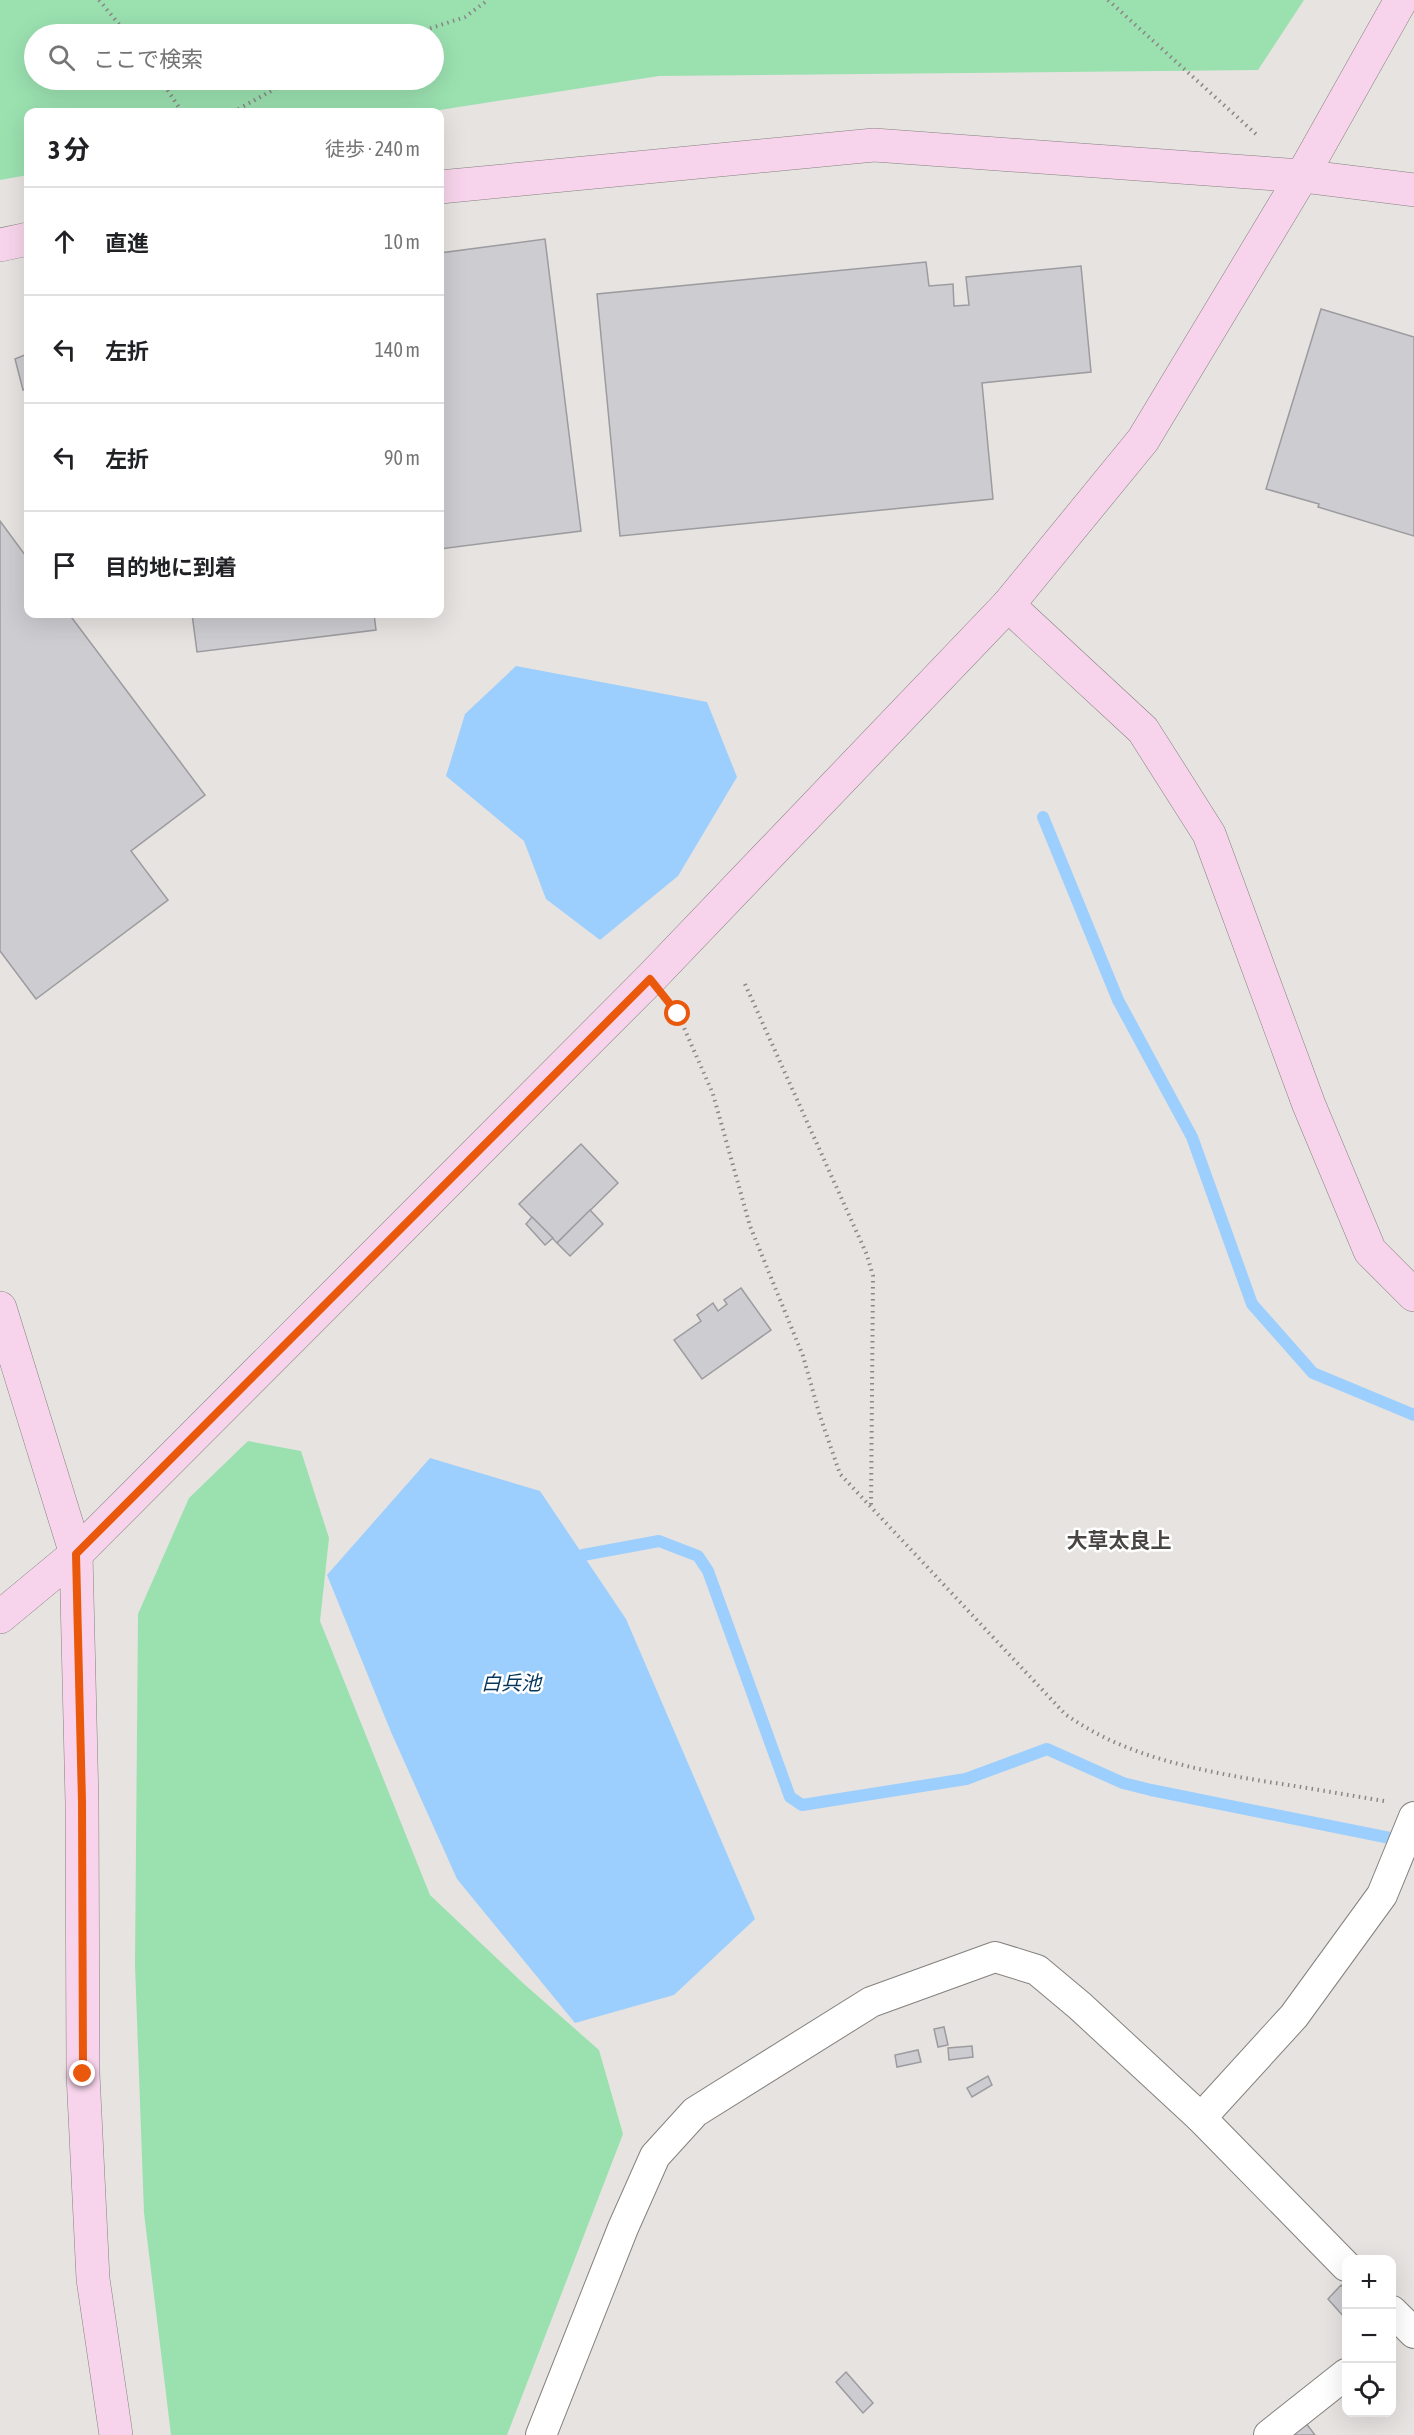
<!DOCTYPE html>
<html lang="ja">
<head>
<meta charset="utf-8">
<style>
	:root { --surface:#fff; --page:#f2f2f2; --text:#202124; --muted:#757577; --line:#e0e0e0 }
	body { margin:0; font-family:"Asap Condensed","Noto Sans JP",sans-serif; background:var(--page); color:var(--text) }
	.controls { position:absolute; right:18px; bottom:18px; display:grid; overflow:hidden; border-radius:12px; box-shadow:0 6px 24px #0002 }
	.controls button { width:54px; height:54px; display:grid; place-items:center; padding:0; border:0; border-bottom:2px solid var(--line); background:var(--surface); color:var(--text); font:30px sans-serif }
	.stop { position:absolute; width:18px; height:18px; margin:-14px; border:4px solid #ea580c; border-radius:50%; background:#fff }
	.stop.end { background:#ea580c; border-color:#fff; box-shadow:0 2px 6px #0008 }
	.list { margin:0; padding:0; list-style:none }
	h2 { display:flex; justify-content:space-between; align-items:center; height:78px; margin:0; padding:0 24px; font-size:26px }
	h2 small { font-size:20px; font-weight:400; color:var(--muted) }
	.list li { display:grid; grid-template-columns:39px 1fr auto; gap:18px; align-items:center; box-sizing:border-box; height:108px; padding:0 24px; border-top:2px solid var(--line) }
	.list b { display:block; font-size:22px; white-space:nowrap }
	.list em { font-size:20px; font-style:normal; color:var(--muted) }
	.icon { flex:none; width:33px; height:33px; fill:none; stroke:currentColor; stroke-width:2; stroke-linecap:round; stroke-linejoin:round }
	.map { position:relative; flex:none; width:1414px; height:2435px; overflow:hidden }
	.search { position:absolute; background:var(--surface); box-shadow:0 6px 24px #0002; left:24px; top:24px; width:420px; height:66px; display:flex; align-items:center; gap:15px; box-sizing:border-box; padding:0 21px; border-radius:33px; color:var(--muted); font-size:22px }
	.panel { position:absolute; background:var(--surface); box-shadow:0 6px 24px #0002; left:24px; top:108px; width:420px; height:510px; border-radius:12px }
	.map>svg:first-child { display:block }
	.green { fill:#9be1b0; fill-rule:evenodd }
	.water { fill:#9ccffe }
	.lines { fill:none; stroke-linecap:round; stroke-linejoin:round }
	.stream { stroke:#9ccffe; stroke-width:12 }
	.building { fill:#cdccd0; stroke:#9c9b9f; stroke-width:1.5 }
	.street-casing { stroke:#84817e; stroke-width:32 }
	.secondary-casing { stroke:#84817e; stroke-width:34 }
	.path { stroke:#8a8785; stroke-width:4; stroke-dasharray:1.5 4.5; stroke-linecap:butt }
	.street { stroke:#fff; stroke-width:30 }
	.secondary { stroke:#f7d4eb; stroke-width:33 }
	.route { stroke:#ea580c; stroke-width:8 }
	.labels { text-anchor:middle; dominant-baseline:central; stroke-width:5; stroke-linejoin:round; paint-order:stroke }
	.water-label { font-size:20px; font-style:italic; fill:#04375b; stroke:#fff }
	.quarter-label { font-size:21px; font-weight:bold; fill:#494543; stroke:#fff }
</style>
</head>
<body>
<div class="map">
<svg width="1414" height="2435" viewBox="0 0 1414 2435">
	<rect width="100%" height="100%" fill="#e7e3e0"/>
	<g class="green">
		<path d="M0,0h1304l-46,70 -599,6 -232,36h-399v63l-28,5zM34,34h400v46h-400z"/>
		<path d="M248,1441l53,10 28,87 -9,83 110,274 94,89 75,66 24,84 -116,301h-336l-27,-222 -9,-248 3,-351 51,-116z"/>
	</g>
	<g class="water">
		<path d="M516,666l191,36 30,75 -59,99 -78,64 -54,-41 -22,-58 -78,-65 19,-62z"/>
		<path d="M430,1458l110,33 86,128 129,300 -81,76 -99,28 -118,-144 -66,-147 -64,-157z"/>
	</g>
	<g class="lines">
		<g class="stream">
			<path d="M1043,817l75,183 74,137 60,167 61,69 101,42"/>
			<path d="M583,1555l76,-14 39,15 10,15 82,226 12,8 164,-26 81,-30 76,34 28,7 254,51"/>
		</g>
	</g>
	<g class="building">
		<path d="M545,239l36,292 -141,18v-296z"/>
		<path d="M926,262l3,24 24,-2 1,22 15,-1 -3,-28 115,-11 10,106 -109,11 11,116 -373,37 -23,-242z"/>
		<path d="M1321,309l93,28v199l-96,-29 1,-3 -53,-15z"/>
		<path d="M27,354l1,34 -5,2 -8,-31z"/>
		<path d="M0,521l28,38v55h41l136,181 -74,56 37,49 -132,99 -36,-48z"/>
		<path d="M192,614h182l2,16 -179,22z"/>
		<path d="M581,1144l37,39 -61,60 -38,-39z"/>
		<path d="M590,1210l13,14 -33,32 -13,-13z"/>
		<path d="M532,1217l21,21 -8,7 -19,-21z"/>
		<path d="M741,1288l30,42 -69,49 -28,-39 27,-19 -4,-6 16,-12 5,8 9,-7 -3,-4z"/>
		<path d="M944,2027l4,18 -10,2 -4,-18z"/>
		<path d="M972,2046l1,11 -24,3 -1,-12z"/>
		<path d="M918,2050l3,12 -24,5 -2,-12z"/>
		<path d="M988,2076l4,9 -20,12 -5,-9z"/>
		<path d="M1341,2285l5,5 -1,28 -17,-19z"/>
		<path d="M846,2372l27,31 -10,10 -27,-31z"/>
		<path d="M1305,2422l10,13h-27z"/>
	</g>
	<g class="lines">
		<defs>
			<g id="street">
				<path d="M1201,2118l93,-102 88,-121 32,-78"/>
				<path d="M1392,2311l22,22"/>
				<path d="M541,2435l82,-207 32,-72 40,-44 176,-110 124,-45 42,13 43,36 121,112 145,148"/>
				<path d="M1269,2435l77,-61"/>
			</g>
			<g id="secondary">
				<path d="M440,187l434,-42 428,31 112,14"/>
				<path d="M0,245l28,-6"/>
				<path d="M1008,605l135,125 66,104 100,271 61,146 44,44"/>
				<path d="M0,1308l76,246 6,248 1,272 10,205 23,156"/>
				<path d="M0,1617l76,-63 574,-575 358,-374 135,-165 159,-264 99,-176"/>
			</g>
		</defs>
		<use href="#street" class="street-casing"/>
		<use href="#secondary" class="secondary-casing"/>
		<g class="path">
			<path d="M99,0l28,34"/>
			<path d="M1108,0l149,135"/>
			<path d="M413,34l52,-17 23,-17"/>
			<path d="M161,80l21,32"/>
			<path d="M233,112l58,-32"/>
			<path d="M745,984l122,271 6,21 -2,231"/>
			<path d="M672,1008l6,6 35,80 37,132 53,130 17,60 20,58 225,240c59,42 128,55 197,67 41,6 81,13 122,20"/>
		</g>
		<use href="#street" class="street"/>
		<use href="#secondary" class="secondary"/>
	</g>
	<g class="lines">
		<path class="route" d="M83,2074l-1,-272 -6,-248 574,-575 28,35"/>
	</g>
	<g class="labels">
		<g class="water-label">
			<text x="511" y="1682">白兵池</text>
		</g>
		<g class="quarter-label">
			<text x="1119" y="1540">大草太良上</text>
		</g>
	</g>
</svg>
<div class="controls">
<button>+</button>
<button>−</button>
<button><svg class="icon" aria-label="locate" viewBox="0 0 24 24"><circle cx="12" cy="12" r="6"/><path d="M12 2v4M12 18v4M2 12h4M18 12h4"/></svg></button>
</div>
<div class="stop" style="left:678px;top:1014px"></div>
<div class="stop end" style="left:83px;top:2074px"></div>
<div class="search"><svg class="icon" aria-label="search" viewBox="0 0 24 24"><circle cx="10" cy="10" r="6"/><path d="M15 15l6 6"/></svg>ここで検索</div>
<section class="panel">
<h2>3 分<small>徒歩 · 240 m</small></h2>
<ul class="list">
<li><svg class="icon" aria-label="ahead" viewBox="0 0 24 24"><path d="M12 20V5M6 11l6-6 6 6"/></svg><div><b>直進</b></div><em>10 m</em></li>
<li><svg class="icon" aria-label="left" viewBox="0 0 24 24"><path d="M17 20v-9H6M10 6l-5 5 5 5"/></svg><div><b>左折</b></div><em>140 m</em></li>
<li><svg class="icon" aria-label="left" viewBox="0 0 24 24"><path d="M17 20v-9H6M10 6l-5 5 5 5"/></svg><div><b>左折</b></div><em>90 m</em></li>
<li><svg class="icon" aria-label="arrive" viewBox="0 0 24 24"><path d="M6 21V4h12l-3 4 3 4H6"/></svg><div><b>目的地に到着</b></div></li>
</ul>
</section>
</div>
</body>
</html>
